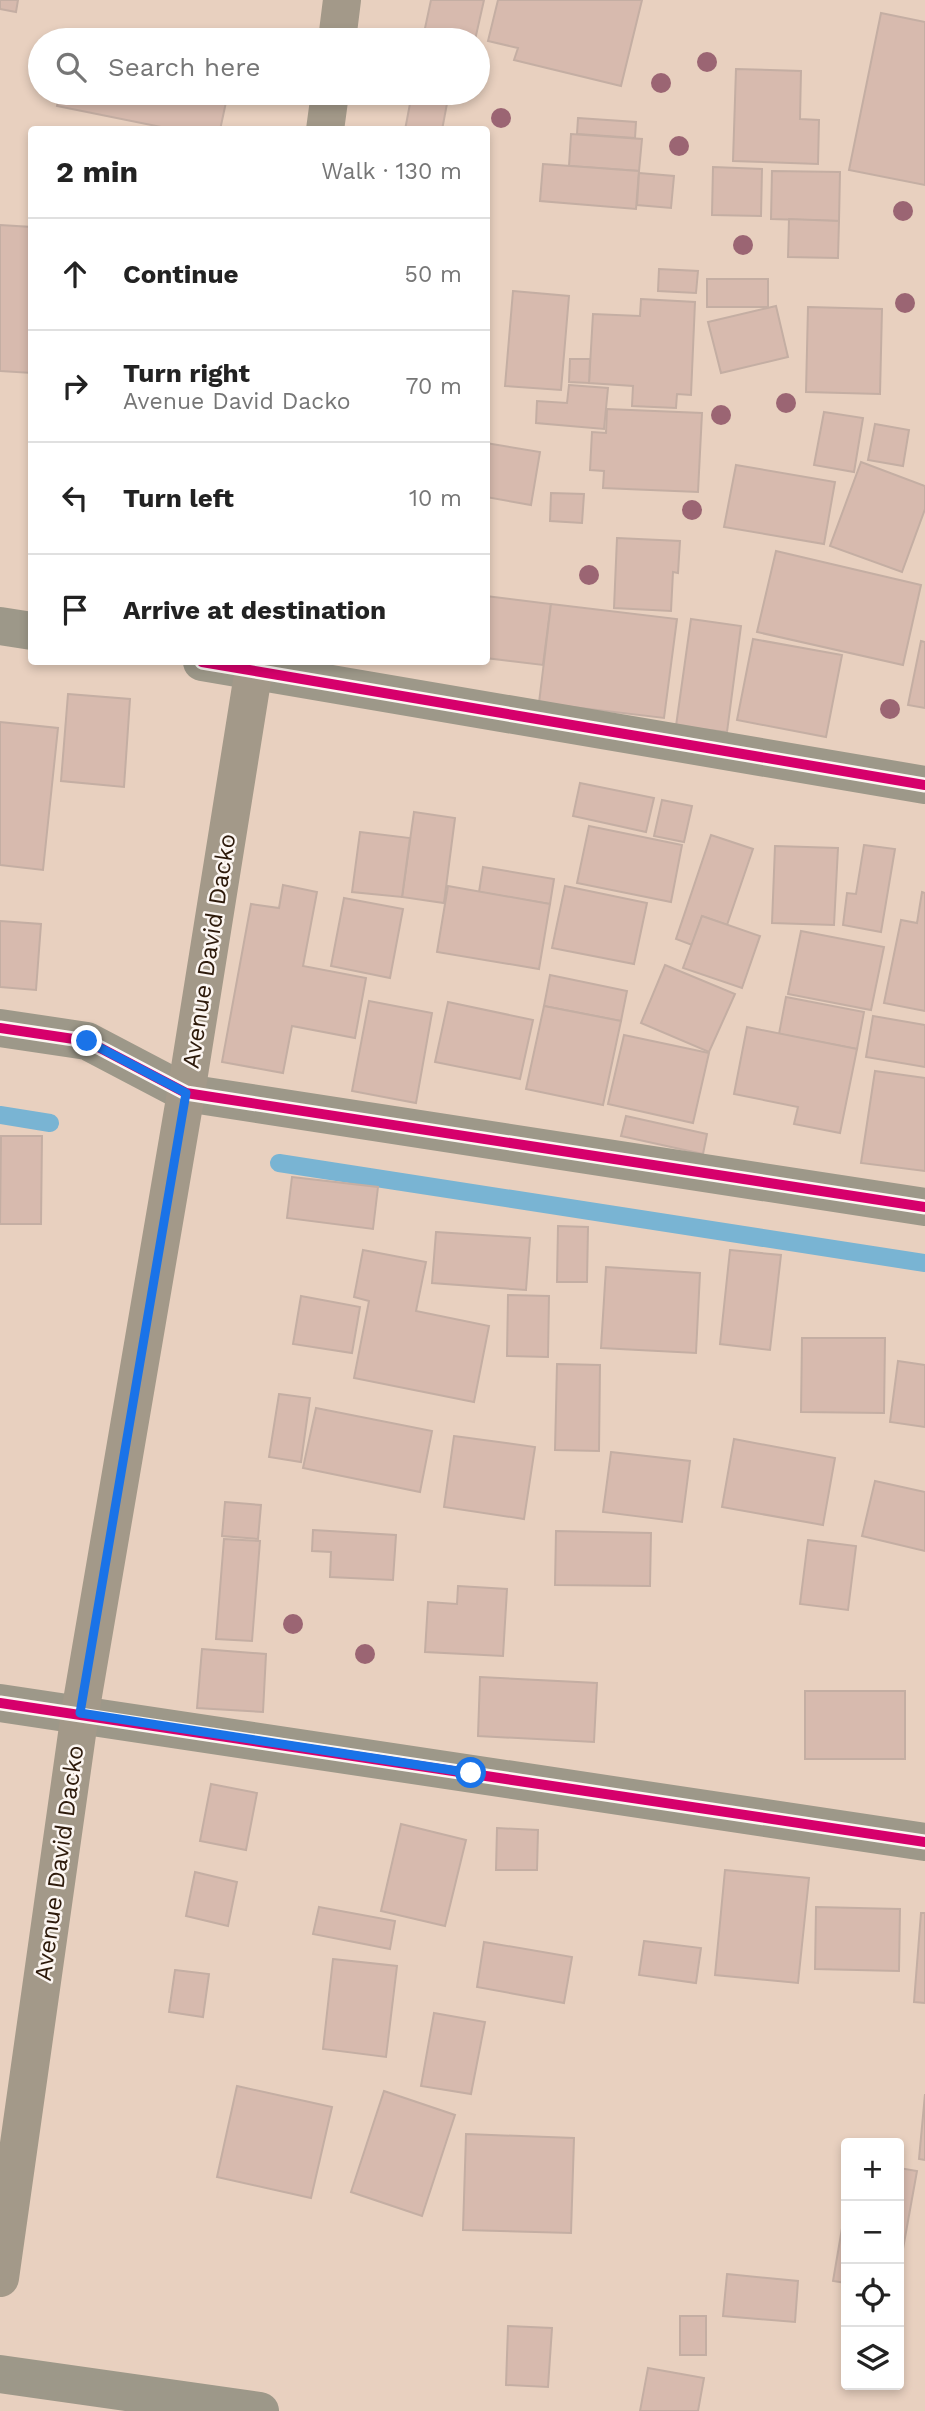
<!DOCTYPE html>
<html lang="en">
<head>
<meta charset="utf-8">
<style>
	:root { --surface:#fff; --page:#f2f2f2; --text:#222; --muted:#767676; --line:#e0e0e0 }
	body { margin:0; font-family:"Work Sans",sans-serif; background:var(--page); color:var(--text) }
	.controls { position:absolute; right:21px; bottom:21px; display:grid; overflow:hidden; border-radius:7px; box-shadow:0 4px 10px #0003 }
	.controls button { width:63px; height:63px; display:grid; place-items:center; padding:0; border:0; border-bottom:2px solid var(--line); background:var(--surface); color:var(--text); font:35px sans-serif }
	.stop { position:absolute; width:21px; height:21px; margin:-16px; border:5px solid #1a73e8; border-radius:50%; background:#fff }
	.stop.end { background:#1a73e8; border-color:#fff; box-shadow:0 2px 7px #0008 }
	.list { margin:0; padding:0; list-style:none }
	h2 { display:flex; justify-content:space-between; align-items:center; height:91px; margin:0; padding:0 28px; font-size:30px }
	h2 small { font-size:23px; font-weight:400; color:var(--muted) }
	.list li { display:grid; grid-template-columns:46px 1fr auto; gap:21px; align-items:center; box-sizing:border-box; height:112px; padding:0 28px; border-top:2px solid var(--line) }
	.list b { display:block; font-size:26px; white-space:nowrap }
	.list p { margin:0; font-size:23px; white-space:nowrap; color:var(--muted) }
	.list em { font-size:23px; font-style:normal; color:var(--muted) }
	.icon { flex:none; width:38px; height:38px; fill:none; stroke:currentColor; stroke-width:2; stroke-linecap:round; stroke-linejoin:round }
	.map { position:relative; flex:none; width:925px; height:2411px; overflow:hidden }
	.search { position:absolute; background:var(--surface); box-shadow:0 4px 10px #0003; left:28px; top:28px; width:462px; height:77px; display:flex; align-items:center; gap:18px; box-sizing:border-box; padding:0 24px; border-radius:38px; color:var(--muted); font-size:26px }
	.panel { position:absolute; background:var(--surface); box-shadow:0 4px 10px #0003; left:28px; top:126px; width:462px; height:539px; border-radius:7px }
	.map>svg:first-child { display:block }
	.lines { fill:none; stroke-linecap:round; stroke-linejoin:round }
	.stream { stroke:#79b4d3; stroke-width:18 }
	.building { fill:#d7baae; stroke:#c4aea3; stroke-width:2 }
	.street { stroke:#9d9889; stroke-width:38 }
	.primary { stroke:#a39989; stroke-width:38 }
	.cycleway-casing { stroke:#fcf6f2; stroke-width:15 }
	.cycleway { stroke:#d6006c; stroke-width:10 }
	.tree { fill:#9b6573 }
	.route { stroke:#1a73e8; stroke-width:9 }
	.labels { text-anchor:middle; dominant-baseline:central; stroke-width:5; stroke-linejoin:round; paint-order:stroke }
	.street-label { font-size:24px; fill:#2c190a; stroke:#fcf6f2 }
</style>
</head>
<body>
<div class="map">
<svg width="925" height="2411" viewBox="0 0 925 2411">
	<rect width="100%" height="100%" fill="#e8d0bf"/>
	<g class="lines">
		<g class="stream">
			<path d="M0,1115l50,8"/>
			<path d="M279,1163l646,100"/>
		</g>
	</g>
	<g class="building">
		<path d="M0,0h18l-2,12 -16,-3z"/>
		<path d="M431,0h53l-9,40h-16l-35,-7z"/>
		<path d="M498,0h144l-21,86 -107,-26 4,-12 -30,-7z"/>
		<path d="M881,13l44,9v163l-76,-15z"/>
		<path d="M736,69l65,2 -1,48 19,1 -1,44 -85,-3z"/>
		<path d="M60,93h168l-8,37h-44l-119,-24z"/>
		<path d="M412,93h37l-7,37h-37z"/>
		<path d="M578,118l58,4 -1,16 -58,-4z"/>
		<path d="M571,134l71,5 -3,32 -70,-5z"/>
		<path d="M543,164l96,7 -3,38 -96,-8z"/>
		<path d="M713,167l49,2 -1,47 -49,-1z"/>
		<path d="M772,171l68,1 -1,49 -68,-2z"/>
		<path d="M639,173l35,3 -3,32 -34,-3z"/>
		<path d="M789,219l50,2 -1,37 -50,-1z"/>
		<path d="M0,225l32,2v146l-32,-2z"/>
		<path d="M659,269l39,2 -2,22 -38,-2z"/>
		<rect x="707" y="279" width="61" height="28"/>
		<path d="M513,291l56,5 -8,94 -56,-4z"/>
		<path d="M641,299l54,3 -4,93 -14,-1 -1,14 -44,-2 1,-20 -44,-3 4,-69 47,2z"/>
		<path d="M776,306l12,51 -67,16 -13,-51z"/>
		<path d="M808,307l74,2 -2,85 -74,-2z"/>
		<path d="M570,359h20l-1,24 -20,-1z"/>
		<path d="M569,385l39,3 -4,41 -68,-6 1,-22 30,2z"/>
		<path d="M607,409l95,4 -4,79 -95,-4 1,-17 -14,-1 2,-38 14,1z"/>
		<path d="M824,412l39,6 -9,54 -40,-7z"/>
		<path d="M875,424l34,6 -6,36 -35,-6z"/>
		<path d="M486,443l54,9 -9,53 -45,-8z"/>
		<path d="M861,462l64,24v23l-23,63 -72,-26z"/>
		<path d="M736,465l99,17 -11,62 -100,-17z"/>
		<path d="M551,493l33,1 -2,29 -32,-2z"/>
		<path d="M617,538l63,3 -2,32 -5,-1 -2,39 -57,-3z"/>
		<path d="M776,551l145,34 -18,80 -146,-33z"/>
		<path d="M486,596l65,8 -8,61 -57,-7z"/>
		<path d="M551,604l126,15 -13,99 -125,-15z"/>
		<path d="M691,619l50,7 -14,106 -51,-6z"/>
		<path d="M753,639l89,16 -16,82 -89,-17z"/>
		<path d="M921,641l4,1v66l-17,-3z"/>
		<path d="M68,694l62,5 -6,88 -63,-6z"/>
		<path d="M0,722l58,6 -15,142 -43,-5z"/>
		<path d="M580,783l74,15 -8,34 -73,-16z"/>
		<path d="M662,800l30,6 -8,36 -30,-6z"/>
		<path d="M414,812l41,6 -11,85 -42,-6z"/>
		<path d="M589,826l93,19 -11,57 -94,-19z"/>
		<path d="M360,832l50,6 -8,59 -50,-5z"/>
		<path d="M711,835l42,14 -26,76 -25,-9 -10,29 -16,-6z"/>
		<path d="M864,845l31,4 -14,83 -38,-7 4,-32 9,1z"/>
		<path d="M775,846l63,2 -4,77 -62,-2z"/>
		<path d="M483,867l71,12 -4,25 -71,-12z"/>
		<path d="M283,885l34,7 -14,74 63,12 -11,60 -63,-12 -9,47 -61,-11 29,-158 28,4z"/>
		<path d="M448,886l102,18 -11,65 -102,-17z"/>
		<path d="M565,886l82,17 -13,61 -82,-16z"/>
		<path d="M922,892l3,1v118l-41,-8 17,-83 16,3z"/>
		<path d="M344,898l59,11 -13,69 -59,-12z"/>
		<path d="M702,916l58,20 -18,52 -59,-20z"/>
		<path d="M0,921l41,3 -5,66 -36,-3z"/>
		<path d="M801,931l83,16 -13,63 -83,-16z"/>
		<path d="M665,965l70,29 -26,58 -68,-29z"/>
		<path d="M550,975l77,16 -6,30 -77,-15z"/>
		<path d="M786,997l78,15 -7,37 -78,-15z"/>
		<path d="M369,1001l63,12 -16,90 -64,-12z"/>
		<path d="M448,1002l85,18 -13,59 -85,-17z"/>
		<path d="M544,1006l77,15 -18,84 -77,-16z"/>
		<path d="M873,1016l52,9v42l-59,-10z"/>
		<path d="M747,1027l110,22 -17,84 -46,-9 4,-17 -64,-13z"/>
		<path d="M624,1035l85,18 -16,70 -85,-19z"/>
		<path d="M875,1071l50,7v93l-64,-8z"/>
		<path d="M626,1116l81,18 -4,20 -82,-18z"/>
		<path d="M1,1136h41l-1,88h-41z"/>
		<path d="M292,1177l86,10 -5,42 -86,-11z"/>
		<path d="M558,1226l30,1 -1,55h-30z"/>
		<path d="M436,1232l94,6 -4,52 -94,-7z"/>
		<path d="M363,1250l63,12 -10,49 73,15 -15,76 -120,-24 15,-77 -15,-4z"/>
		<path d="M730,1250l51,5 -11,95 -50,-6z"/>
		<path d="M606,1267l94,6 -4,80 -95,-5z"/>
		<path d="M508,1295l41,1 -1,61 -41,-1z"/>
		<path d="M301,1296l59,11 -8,46 -59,-9z"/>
		<path d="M802,1338h83l-1,75 -83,-1z"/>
		<path d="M898,1361l27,4v62l-35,-5z"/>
		<path d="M557,1364l43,1 -1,86 -44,-1z"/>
		<path d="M279,1394l31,4 -9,64 -32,-5z"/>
		<path d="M316,1408l116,23 -12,61 -117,-24z"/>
		<path d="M454,1436l81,11 -11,72 -80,-12z"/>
		<path d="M734,1439l101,19 -12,67 -101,-18z"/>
		<path d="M611,1452l79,9 -8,61 -79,-10z"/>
		<path d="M875,1481l50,11v59l-63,-15z"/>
		<path d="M225,1502l36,3 -3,34 -36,-3z"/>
		<path d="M313,1530l83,5 -3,45 -63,-3 1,-25 -19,-1z"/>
		<path d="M556,1531l95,2 -1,53 -95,-1z"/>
		<path d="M224,1539l36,2 -8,100 -36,-2z"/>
		<path d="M808,1540l48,6 -8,64 -48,-6z"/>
		<path d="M458,1586l49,3 -4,67 -78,-4 3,-50 29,2z"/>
		<path d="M202,1649l64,5 -3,58 -66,-4z"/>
		<path d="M480,1677l117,6 -3,59 -116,-6z"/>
		<rect x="805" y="1691" width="100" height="68"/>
		<path d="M211,1784l46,9 -11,57 -46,-9z"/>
		<path d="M401,1824l65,16 -21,86 -64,-15z"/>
		<path d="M497,1828l41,2 -1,40h-41z"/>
		<path d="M725,1870l84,8 -11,105 -83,-8z"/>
		<path d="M195,1872l42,10 -9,44 -42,-10z"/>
		<path d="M319,1907l76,14 -5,28 -77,-15z"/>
		<path d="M816,1907l84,2 -1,62 -84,-2z"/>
		<path d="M921,1913h4v90l-11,-1z"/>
		<path d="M644,1941l57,7 -5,35 -57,-8z"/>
		<path d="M484,1942l88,15 -8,46 -87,-16z"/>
		<path d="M333,1959l64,7 -11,91 -63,-8z"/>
		<path d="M175,1970l34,4 -6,43 -34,-5z"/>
		<path d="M434,2013l51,9 -14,72 -50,-8z"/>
		<path d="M237,2086l95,21 -21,91 -94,-21z"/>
		<path d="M384,2091l71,24 -33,101 -71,-24z"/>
		<path d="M925,2094v66l-6,-1z"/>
		<path d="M466,2134l108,4 -3,95 -108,-3z"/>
		<path d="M899,2168l18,3 -18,100z"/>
		<path d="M846,2205v78l-13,-2z"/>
		<path d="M727,2274l71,7 -3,41 -72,-6z"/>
		<rect x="680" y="2316" width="26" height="39"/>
		<path d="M508,2326l44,2 -4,59 -42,-2z"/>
		<path d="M648,2368l56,10 -6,33h-58z"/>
	</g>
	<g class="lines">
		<g class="street">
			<path d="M0,626l32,5"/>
			<path d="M202,662l723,123"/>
			<path d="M0,1028l87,13 99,52 739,114"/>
			<path d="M0,1703l925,139"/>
			<path d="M0,2374l260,37"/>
		</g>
		<g class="primary">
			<path d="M337,40l5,-40"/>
			<path d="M325,130l5,-37"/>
			<path d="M0,2278l80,-565 106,-620 69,-431"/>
		</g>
		<defs>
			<g id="cycleway">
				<path d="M202,662l723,123"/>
				<path d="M0,1028l87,13 99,52 739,114"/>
				<path d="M0,1703l925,139"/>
			</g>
		</defs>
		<use href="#cycleway" class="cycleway-casing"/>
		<use href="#cycleway" class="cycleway"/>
	</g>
	<g class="tree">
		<circle cx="707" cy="62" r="10"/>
		<circle cx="661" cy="83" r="10"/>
		<circle cx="501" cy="118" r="10"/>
		<circle cx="679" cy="146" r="10"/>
		<circle cx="903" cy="211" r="10"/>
		<circle cx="743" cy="245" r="10"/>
		<circle cx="905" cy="303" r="10"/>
		<circle cx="786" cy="403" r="10"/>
		<circle cx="721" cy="415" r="10"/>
		<circle cx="692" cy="510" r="10"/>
		<circle cx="589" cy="575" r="10"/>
		<circle cx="890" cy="709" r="10"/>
		<circle cx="293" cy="1624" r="10"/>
		<circle cx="365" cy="1654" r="10"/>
	</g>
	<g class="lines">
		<path class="route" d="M87,1041l99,52 -106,620 391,60"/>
	</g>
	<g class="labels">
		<g class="street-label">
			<text transform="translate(209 951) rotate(-81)">Avenue David Dacko</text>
			<text transform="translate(59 1863) rotate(-82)">Avenue David Dacko</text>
		</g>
	</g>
</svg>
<div class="controls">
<button>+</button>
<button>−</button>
<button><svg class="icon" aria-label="locate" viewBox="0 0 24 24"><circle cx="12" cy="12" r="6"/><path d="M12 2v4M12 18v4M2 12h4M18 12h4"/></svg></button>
<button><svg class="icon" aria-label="layers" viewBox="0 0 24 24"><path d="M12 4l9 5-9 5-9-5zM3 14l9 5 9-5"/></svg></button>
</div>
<div class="stop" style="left:471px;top:1773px"></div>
<div class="stop end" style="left:87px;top:1041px"></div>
<div class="search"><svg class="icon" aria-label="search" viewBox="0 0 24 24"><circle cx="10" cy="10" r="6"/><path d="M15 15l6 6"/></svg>Search here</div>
<section class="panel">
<h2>2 min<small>Walk · 130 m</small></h2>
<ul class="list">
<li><svg class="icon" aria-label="ahead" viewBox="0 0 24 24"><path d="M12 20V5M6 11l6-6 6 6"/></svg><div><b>Continue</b></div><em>50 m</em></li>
<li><svg class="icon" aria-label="right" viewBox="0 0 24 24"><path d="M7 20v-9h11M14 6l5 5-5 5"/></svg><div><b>Turn right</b><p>Avenue David Dacko</p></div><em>70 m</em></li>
<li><svg class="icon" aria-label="left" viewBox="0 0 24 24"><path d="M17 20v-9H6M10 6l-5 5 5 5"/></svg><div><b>Turn left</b></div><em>10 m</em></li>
<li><svg class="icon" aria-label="arrive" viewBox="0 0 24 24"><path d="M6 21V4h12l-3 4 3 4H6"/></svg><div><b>Arrive at destination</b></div></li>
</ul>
</section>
</div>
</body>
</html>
